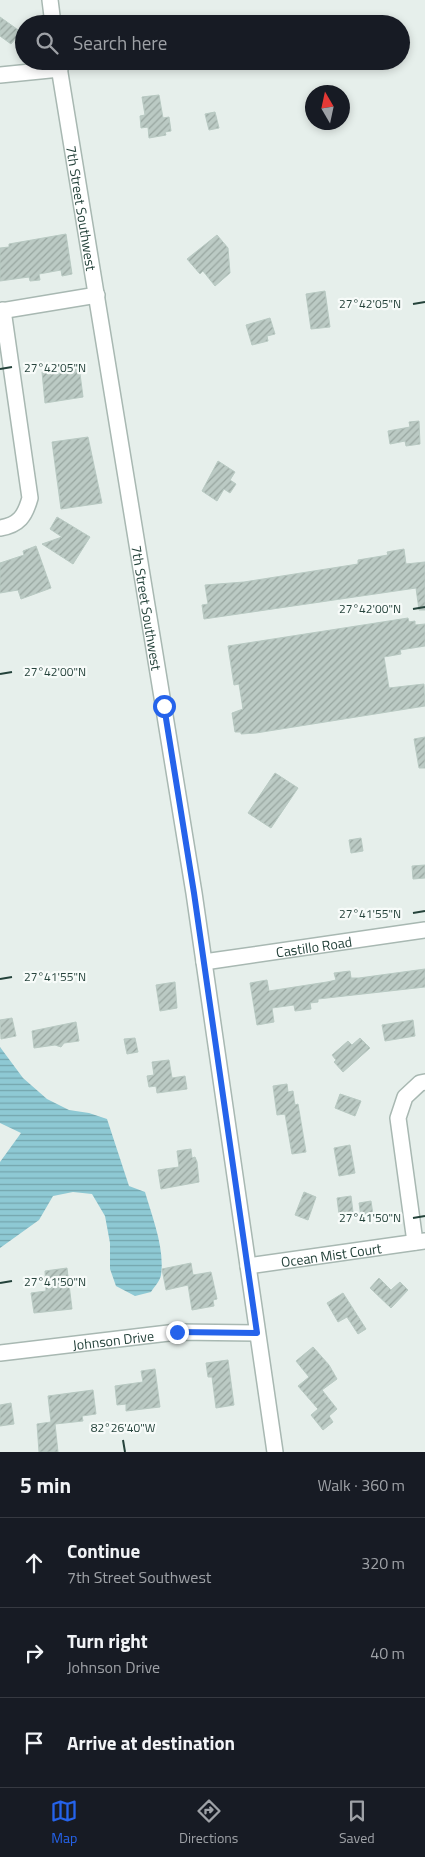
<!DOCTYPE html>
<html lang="en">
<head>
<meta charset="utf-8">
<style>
	:root { --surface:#171b24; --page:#20242c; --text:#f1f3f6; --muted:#9ea1a6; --line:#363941; --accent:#2563eb }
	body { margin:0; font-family:"Titillium Web",sans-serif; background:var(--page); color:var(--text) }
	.compass { position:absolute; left:305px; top:85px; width:45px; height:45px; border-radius:50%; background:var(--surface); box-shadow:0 2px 8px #0003; rotate:351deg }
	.stop { position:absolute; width:15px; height:15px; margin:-11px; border:4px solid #2563eb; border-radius:50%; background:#fff }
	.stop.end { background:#2563eb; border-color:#fff; box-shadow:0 1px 5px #0008 }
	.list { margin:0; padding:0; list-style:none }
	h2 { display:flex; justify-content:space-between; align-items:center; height:65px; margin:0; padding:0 20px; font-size:21px }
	h2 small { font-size:16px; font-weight:400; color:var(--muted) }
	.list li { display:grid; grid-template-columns:32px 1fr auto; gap:15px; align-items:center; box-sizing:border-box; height:90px; padding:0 20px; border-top:1px solid var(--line) }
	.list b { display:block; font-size:19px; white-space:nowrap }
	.list p { margin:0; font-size:16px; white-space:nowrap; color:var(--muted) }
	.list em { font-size:16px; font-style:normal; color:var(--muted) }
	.icon { flex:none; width:28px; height:28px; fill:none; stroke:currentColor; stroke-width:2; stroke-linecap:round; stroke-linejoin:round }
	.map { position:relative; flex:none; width:425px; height:1452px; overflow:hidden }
	.search { position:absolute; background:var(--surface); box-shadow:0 2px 8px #0003; left:15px; right:15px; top:15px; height:55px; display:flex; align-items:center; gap:12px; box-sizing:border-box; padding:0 18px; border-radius:28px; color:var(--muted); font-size:19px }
	.sheet { height:335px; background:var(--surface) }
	nav { display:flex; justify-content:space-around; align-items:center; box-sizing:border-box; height:70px; border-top:1px solid var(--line); background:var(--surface); font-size:14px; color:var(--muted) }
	nav a { display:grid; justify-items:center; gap:2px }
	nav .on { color:var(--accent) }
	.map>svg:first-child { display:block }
	.water { fill:url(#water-rules) }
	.building { fill:url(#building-hatch); stroke:#b8c9c2 }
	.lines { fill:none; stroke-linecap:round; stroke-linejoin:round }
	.minor-casing { stroke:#a8b8b2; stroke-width:18 }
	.minor { stroke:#fff; stroke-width:15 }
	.route { stroke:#2563eb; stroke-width:6 }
	.ticks { fill:none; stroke:#24423a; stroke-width:2 }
	.labels { text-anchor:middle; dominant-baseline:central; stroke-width:4.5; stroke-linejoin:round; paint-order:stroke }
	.street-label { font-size:14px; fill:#24423a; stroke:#f7fbf9 }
	.ticks-label { font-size:12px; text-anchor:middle; fill:#24423a; stroke:#f7fbf9; stroke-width:4.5; stroke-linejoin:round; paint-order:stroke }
</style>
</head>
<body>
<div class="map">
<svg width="425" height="1452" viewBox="0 0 425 1452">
	<defs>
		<pattern id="water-rules" width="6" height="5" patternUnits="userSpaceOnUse" patternTransform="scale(1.25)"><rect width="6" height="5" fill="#8ec9d4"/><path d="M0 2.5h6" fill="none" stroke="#74a5ad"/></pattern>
		<pattern id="building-hatch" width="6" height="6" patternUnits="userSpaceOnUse" patternTransform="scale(1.25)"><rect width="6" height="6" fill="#bbcac4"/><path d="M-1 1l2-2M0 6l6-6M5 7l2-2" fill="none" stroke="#98a6a0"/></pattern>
	</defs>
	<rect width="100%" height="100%" fill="#e6efeb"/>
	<path class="water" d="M0,1047l23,31 24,21 22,11 20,3 18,6 22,67 16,6c7,25 20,56 16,83 -1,6 -7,12 -10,17l-16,4 -19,-10 -6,-17v-26l-5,-27 -13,-22 -19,-2 -20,4 -14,24 -39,28v-86l21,-29 -21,-10z"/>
	<g class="building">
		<path d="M0,17l21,15 -10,12 -11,-8z"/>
		<path d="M159,95l4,23 6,-1 2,14 -6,1 1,3 -17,3 -1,-11 -7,1 -1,-12 5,-1 -3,-18z"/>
		<path d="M215,112l4,16 -10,2 -4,-16z"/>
		<path d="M66,234l6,40 -10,2 -1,-6 -22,4 1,6 -10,1 -1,-4 -29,4v-33l9,-1v-3z"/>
		<path d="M217,235l11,13 2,25 -15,13 -12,-15 -3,3 -13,-15z"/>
		<path d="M325,291l5,36 -19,2 -5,-35z"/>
		<path d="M270,318l5,16 -8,2 1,5 -16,4 -6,-20z"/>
		<path d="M79,366l4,31 -38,6 -3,-31z"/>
		<path d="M419,421l1,23 -14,2 -1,-5 -15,3 -2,-13 22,-4 -1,-5z"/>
		<path d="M88,437l14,66 -41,6 -9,-67z"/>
		<path d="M218,461l17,11 -5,8 6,4 -6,9 -6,-4 -7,12 -15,-10z"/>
		<path d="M57,517l33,20 -17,27 -31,-20 20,-7 -12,-8z"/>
		<path d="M36,546l15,42 -30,11 -3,-9 -18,3v-30l24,-8 -1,-4z"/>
		<path d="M404,549l2,15 19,-2v48h-6l-3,-22 -212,31 -2,-14 6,-1 -3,-19 39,-3 114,-18v-4l30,-5 -1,-3z"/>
		<path d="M408,618l1,4 6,-1v4l10,-1v22l-25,4 1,4 -17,3 5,31 35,-4 1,22 -169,27 -15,1v-2h-6l-3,-19 11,-4 -4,-25 -5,1 -6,-39z"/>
		<path d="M425,737v31h-6l-5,-29z"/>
		<path d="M275,773l23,15 -27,40 -23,-15z"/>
		<path d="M361,838l2,13 -12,2 -2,-13z"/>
		<path d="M425,865v13l-12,1 -1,-13z"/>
		<path d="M425,969v18l-107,12v3l-8,1 1,6 -16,2 -1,-6 -22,3 2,14 -17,3 -7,-42 17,-3 2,11 58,-9 9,-2 -2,-7 16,-2 1,7h8z"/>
		<path d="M175,982l2,26 -17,3 -4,-26z"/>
		<path d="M12,1018l4,18 -15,3 -1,-19z"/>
		<path d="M413,1020l2,16 -30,5 -3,-16z"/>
		<path d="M76,1022l3,19 -15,2 -3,4 -6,-2 -21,3 -2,-17z"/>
		<path d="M135,1038l3,14 -11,2 -3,-15z"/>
		<path d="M360,1038l10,10 -27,24 -9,-10 2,-2 -4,-5 16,-14 4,4z"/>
		<path d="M169,1060l3,18 13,-2 2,13 -30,4 -1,-7 -7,1 -2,-11 7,-1 -2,-13z"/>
		<path d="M287,1084l1,8 5,-1 2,14 3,-1 8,48 -14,2 -7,-40 -8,1 -4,-29z"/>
		<path d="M340,1094l21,7 -6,15 -20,-8z"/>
		<path d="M350,1145l5,28 -16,3 -5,-28z"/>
		<path d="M191,1149l1,9 3,-1 2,5 2,20 -38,7 -3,-19 21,-3 -2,-16z"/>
		<path d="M304,1192l12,5 -8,23 -13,-5z"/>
		<path d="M351,1196l2,16 -14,2 -2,-16z"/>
		<path d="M371,1201l2,14 -12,2 -2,-14z"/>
		<path d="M191,1263l2,12 18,-3 6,27 -4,1 1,6 -22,4 -4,-25 -22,5 -4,-21z"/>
		<path d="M67,1268l5,41 -38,4 -3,-20 15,-2 -1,-20z"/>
		<path d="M379,1278l12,12 9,-8 8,8 -17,18 -21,-20z"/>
		<path d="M343,1293l23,36 -8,5 -11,-17 -9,5 -11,-19z"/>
		<path d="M313,1347l16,18 8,14 -15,11 15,19 -8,7 4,6 -10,8 -12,-15 7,-6 -20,-23 11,-9 -13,-16z"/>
		<path d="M228,1360l6,45 -18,3 -4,-31h-4l-2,-14z"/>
		<path d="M155,1369l5,38 -34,4v-7l-9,1 -2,-19 28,-4 -2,-11z"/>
		<path d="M93,1390l3,24 -14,2 1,5 -28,3 3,28h-19l-2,-28 14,-2 -3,-26z"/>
		<path d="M11,1403l3,21 -14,2v-21z"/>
	</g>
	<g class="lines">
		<defs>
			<g id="minor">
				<path d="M50,0l3,24"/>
				<path id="s1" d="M58,61l136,832 81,559"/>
				<path d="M0,75l60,-6"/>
				<path d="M0,311l97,-16"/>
				<path d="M0,528c19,-3 25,-12 30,-30l-27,-188"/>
				<path id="s2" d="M204,962l221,-32"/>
				<path d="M415,1242l-17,-124 7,-21 15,-14 5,-1"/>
				<path id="s3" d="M248,1266l177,-25"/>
				<path id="s4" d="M0,1353l177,-21 80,1"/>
			</g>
		</defs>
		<use href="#minor" class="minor-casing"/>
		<use href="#minor" class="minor"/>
	</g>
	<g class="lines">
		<path class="route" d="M164,706l30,187 63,440 -80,-1"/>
	</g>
	<path class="ticks" d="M413,304l12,-2M0,369l12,-2M413,609l12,-2M0,674l12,-2M413,913l12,-2M0,979l12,-2M413,1218l12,-2M0,1283l12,-2M123,1440l2,12"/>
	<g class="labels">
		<g class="street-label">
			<text stroke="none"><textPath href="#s1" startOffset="149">7th Street Southwest</textPath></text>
			<text stroke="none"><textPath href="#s1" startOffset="554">7th Street Southwest</textPath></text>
			<text stroke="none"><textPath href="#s2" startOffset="111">Castillo Road</textPath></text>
			<text stroke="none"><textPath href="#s3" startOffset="84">Ocean Mist Court</textPath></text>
			<text stroke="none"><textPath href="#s4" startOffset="114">Johnson Drive</textPath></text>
		</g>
	</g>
	<g class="ticks-label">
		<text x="370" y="308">27°42'05"N</text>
		<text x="55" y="372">27°42'05"N</text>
		<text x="370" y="613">27°42'00"N</text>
		<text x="55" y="676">27°42'00"N</text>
		<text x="370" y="918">27°41'55"N</text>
		<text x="55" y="981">27°41'55"N</text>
		<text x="370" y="1222">27°41'50"N</text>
		<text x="55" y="1286">27°41'50"N</text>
		<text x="123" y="1432">82°26'40"W</text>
	</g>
</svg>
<svg class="compass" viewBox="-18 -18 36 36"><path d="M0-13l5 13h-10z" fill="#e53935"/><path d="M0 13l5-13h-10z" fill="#9ea1a6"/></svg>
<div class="stop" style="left:164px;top:706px"></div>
<div class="stop end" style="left:177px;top:1332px"></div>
<div class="search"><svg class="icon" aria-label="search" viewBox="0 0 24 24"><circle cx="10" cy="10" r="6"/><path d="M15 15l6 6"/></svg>Search here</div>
</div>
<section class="sheet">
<h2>5 min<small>Walk · 360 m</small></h2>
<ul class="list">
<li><svg class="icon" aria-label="ahead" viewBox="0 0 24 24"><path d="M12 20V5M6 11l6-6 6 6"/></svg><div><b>Continue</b><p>7th Street Southwest</p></div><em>320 m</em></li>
<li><svg class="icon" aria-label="right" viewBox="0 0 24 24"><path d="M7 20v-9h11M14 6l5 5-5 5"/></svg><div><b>Turn right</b><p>Johnson Drive</p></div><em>40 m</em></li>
<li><svg class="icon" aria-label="arrive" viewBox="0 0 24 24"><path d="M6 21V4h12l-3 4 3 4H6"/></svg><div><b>Arrive at destination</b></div></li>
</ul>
</section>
<nav>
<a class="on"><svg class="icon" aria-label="map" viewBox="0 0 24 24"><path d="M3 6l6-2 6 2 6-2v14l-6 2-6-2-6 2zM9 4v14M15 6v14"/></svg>Map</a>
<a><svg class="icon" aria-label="directions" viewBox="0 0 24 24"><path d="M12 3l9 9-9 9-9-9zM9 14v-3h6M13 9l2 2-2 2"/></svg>Directions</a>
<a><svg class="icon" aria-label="saved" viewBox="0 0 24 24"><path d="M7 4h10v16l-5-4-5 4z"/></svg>Saved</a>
</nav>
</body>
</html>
